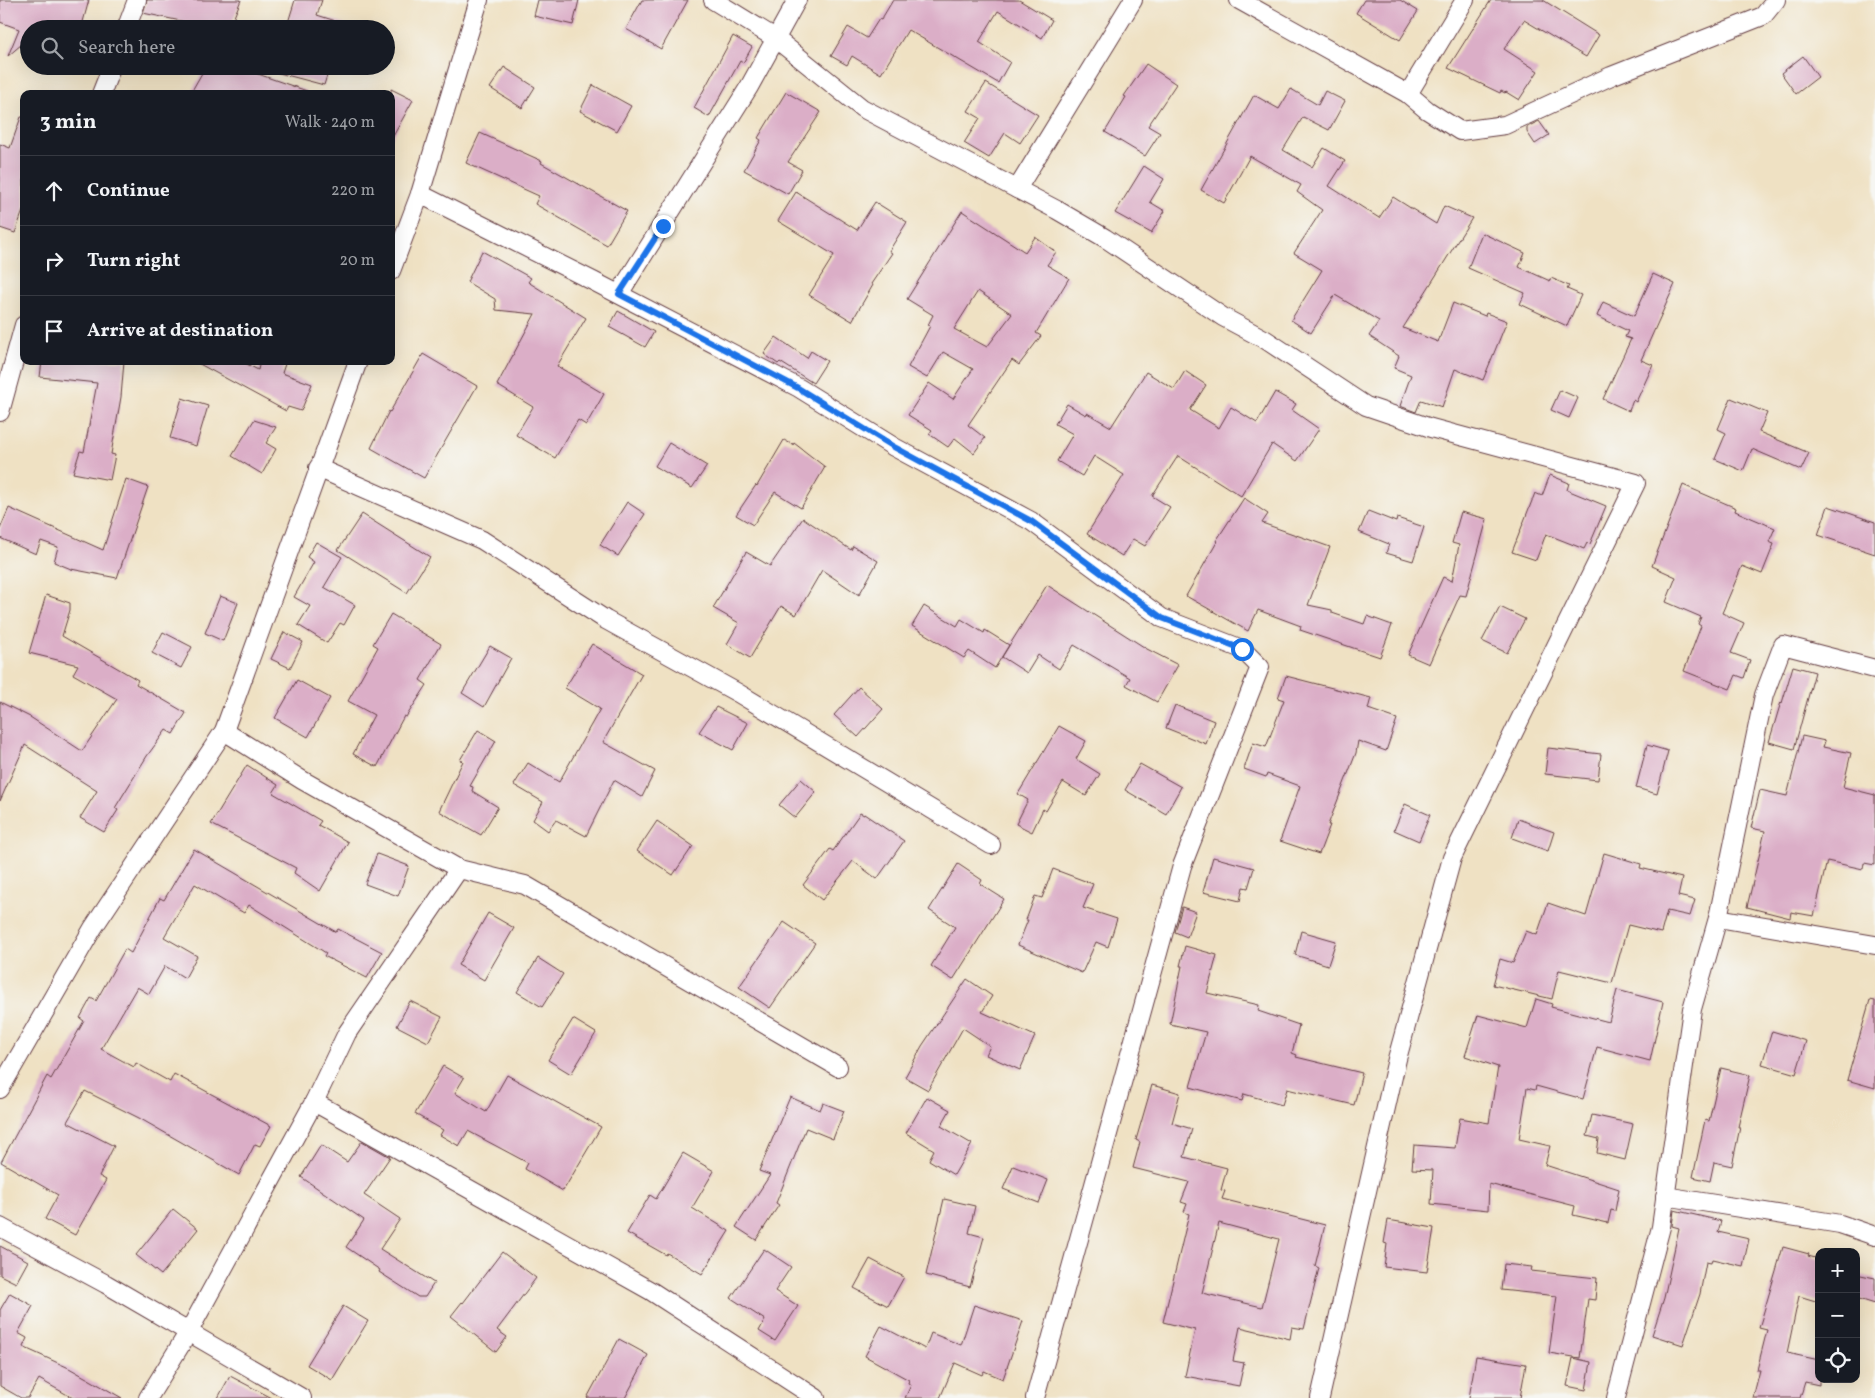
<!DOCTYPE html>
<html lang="en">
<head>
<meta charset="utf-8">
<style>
	:root { --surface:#171b24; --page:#242831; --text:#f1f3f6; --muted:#9ea1a6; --line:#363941 }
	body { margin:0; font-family:Vollkorn,serif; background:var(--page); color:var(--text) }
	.controls { position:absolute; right:15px; bottom:15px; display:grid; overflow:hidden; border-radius:10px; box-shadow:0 5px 20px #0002 }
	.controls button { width:45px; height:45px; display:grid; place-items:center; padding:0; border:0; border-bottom:1px solid var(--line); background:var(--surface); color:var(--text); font:25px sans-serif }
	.stop { position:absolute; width:15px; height:15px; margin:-11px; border:4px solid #1a73e8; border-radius:50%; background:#fff }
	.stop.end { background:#1a73e8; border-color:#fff; box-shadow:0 1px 5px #0008 }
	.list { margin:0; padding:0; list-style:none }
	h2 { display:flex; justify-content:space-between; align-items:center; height:65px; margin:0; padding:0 20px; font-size:21px }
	h2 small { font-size:16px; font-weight:400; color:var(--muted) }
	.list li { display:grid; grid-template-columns:32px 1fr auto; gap:15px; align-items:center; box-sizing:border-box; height:70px; padding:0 20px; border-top:1px solid var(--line) }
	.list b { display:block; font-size:19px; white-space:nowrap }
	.list em { font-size:16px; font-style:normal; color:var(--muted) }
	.icon { flex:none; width:28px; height:28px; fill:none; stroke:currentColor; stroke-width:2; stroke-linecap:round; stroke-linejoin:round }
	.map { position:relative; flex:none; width:1875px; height:1398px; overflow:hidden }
	.search { position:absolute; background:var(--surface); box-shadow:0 5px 20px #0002; left:20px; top:20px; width:375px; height:55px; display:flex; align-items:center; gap:12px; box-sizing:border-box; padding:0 18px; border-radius:28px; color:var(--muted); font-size:19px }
	.panel { position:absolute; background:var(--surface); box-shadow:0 5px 20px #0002; left:20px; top:90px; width:375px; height:275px; border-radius:10px }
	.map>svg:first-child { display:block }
	.building { fill:#dbaec7; fill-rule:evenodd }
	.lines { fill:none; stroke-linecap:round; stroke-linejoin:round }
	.minor-casing { stroke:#633c42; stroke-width:20 }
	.minor { stroke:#fff; stroke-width:18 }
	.route { stroke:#1a73e8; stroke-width:6 }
</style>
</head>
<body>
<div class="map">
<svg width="1875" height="1398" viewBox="0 0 1875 1398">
	<rect width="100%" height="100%" fill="#f6f6f2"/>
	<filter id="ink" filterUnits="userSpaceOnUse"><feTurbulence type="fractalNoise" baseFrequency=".02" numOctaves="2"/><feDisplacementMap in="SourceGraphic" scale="10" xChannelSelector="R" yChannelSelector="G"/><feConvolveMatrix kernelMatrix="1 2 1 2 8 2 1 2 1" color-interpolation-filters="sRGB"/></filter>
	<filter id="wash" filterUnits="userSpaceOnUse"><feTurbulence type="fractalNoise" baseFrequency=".0096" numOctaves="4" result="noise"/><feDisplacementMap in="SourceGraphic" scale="20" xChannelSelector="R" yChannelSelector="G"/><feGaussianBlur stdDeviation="1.12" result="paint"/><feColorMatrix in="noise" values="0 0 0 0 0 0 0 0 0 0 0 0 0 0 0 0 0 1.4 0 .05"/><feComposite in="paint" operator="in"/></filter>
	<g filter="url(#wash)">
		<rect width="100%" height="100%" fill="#efe1c3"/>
		<g id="blocks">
			<g class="building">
				<path d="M0,0h89l-8,29h-32l-8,-2 -2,2h-10v9l-21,18 11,-27 -19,-7z"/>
				<path d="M147,0h94l-12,29h-22l-12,-5 -52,-11z"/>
				<path d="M295,0h27l-5,15 31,10 -1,4h-61z"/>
				<path d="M538,0h41l-6,25 -39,-9z"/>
				<path d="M642,0h46l-27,49 -35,-20z"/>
				<path d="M893,0h126l33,20 -10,18 -44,-27 -19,31 31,20 -12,21 -90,-53 -27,44 -29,-18 -5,9 -16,-9 17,-29 19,11 12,-19 2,1z"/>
				<path d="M1364,0h36l18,11 -18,29 -44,-27z"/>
				<path d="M1491,0h52l56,35 -13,22 -62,-37 -20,29 34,22 -19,29 -13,-8 -1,1 -4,-2 -1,2 -52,-25z"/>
				<path d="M733,36l19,11 -9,16 -3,-2 -31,56 -15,-9z"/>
				<path d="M1803,56l15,21 -22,17 -15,-21z"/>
				<path d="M1146,64l30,20 -28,42 12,7 -15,23 -40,-24 21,-35 -2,-1z"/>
				<path d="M206,66h51l-2,7 52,18v3h-117z"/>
				<path d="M276,66h54l-6,19 -49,-13z"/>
				<path d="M504,67l31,20 -13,21 -32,-20z"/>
				<path d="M986,83l52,32 -18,28 -15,-10 -16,25 -25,-15 16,-25 -12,-7z"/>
				<path d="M593,85l38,21 -14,25 -37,-20z"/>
				<path d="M391,89l22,11 -22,40z"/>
				<path d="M1291,89l27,16 7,-14 20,10 -16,29 -26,-13 -20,33 29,17 12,-19 21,13 -16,25 50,32 14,-21 43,27 8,-18 28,12 -69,110 35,14 15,-39 32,13 1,-3 21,8 -24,59 -28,-11 -13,38 -21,-7 -5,12 -16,-6 11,-31 -17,-7 5,-12 -30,-20 10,-15 -44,-26 -24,38 -20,-13 31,-50 -28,-17 28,-43 -25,-18 4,-7 -51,-29 -26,47 -23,-13 53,-95 25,14z"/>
				<path d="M786,92l35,20 -33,50 14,8 -14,24 -44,-24 17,-30 -3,-2z"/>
				<path d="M21,117h3v91l-9,25 -15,-5v-84l10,4z"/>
				<path d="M1539,121l10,14 -14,9 -8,-12v-5z"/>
				<path d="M480,133l62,28 -1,2 86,48 -20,34 -72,-41 4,-8 -73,-33z"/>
				<path d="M1144,166l20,13 -14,23 15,9 -14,22 -36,-20z"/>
				<path d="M796,192l61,38 18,-28 32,20 -18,29 3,2 -21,31 2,1 -21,36 -43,-26 25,-40 -56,-34z"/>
				<path d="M962,211l63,41 10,-15 21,15 -9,13 22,13 -33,55 5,3 -22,29 -7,-5 -44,65 17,13 -11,15 -19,-15 -7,9 -19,-13 3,-4 -24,-15 21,-32 24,16 20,-30 -30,-17 -16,26 -19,-11 22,-41 -2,-1 5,-10 -26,-16zM978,291l34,23 -25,33 -33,-18z"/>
				<path d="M1482,233l43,20 -6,14 31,14 1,-3 18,8 -2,3 14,6 -14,31 -47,-22 5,-11 -57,-25z"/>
				<path d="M482,251l49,27 -3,4 58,36 -29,48 47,28 -18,31 -8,-5 -23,38 -39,-23 17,-28 -36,-22 38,-71 -39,-4 -1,-11 -28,-17z"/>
				<path d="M1653,274l22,10 -34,76 12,5 -17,37 -3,-2 -4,11 -26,-12 28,-60 -6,-2 3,-6 -31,-15 6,-14 31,14z"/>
				<path d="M618,311l36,21 -9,15 -36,-20z"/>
				<path d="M776,337l31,21 4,-7 16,10 -14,22 -33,-21 -2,2 -14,-10z"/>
				<path d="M423,354l54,32 -53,92 -53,-30 18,-37 1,1z"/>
				<path d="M42,361h82l-3,36 -10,57 4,1 -5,25 -37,-7 7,-22 4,1 13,-69 -57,-6z"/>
				<path d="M194,361h47l17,9 2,-9h26l-4,12 30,11 -11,27 -13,-4 -2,4z"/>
				<path d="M1185,371l21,14 -16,25 29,18 12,-21 26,16 18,-31 21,12 -4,6 27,19 -22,32 -25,-17 -31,52 -63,-40 -26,40 18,11 -25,39 -12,-7 -11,17 -35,-22 37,-59 -30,-19 -12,20 -25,-15 16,-27 -18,-10 12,-20 19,11 1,-2 24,14 35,-55 28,17z"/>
				<path d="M1560,390l18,8 -9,20 -18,-8z"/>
				<path d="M182,398l26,8 -12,40 -26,-8z"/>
				<path d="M1731,398l36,15 -8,19 50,21 -8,17 -49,-21 -9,22 -28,-12 11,-26 -8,-4z"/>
				<path d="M254,420l22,7 -10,16 10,6 -14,25 -30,-18z"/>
				<path d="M784,440l9,5 1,-2 31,24 -24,41 -26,-16 -22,33 -17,-10 20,-30 1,1z"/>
				<path d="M669,443l38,23 -15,22 -37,-22z"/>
				<path d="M1550,475l19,8 -2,7 39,16 -16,38 -3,-1 -3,6 -38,-15 -10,26 -24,-8 23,-59 7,3z"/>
				<path d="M126,479l22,8 -31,91 -46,-9 -17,-7 4,-15 -17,-6 -5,13 -36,-16v-9l9,-21 94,42z"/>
				<path d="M1683,485l53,23 -1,3 40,17 -6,14 5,2 -12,30 -20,-8 -20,47 22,10 -13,30 19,7 -6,18 -8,-3 -6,14 -46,-18 17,-45 -3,-2 3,-7 -35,-15 10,-25 -24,-11z"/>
				<path d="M1244,498l24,16 -6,9 68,24 -22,58 24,5v3l32,11 3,-8 25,9 -12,32 -80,-27 1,-4 -43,-16 -10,21 -62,-35 31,-54 -1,-1z"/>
				<path d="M627,502l18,12 -27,42 -18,-11z"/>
				<path d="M1828,506l47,16v32l-57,-19z"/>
				<path d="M1368,511l28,11 1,-4 27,9 -11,34 -27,-8 3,-9 -30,-12z"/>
				<path d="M1461,512l26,7 -21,77 -6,-1 -31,69 -21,-9 35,-78 9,4 7,-36 -7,-2z"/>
				<path d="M362,514l68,43 -23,36 -69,-43z"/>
				<path d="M803,518l48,32 2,-4 25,15 -19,34 -37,-25 -26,45 -15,-9 -31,52 -23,-14 12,-21 -26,-15 33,-56 24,14z"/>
				<path d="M316,542l26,15 -18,30 31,18 -11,20 -4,-2 -13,20 -29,-18 12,-19 -16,-9 20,-35 -7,-5z"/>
				<path d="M1047,585l100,64 31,16 -21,37 -31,-17 4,-7 -56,-33 -15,24 -21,-14 -11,18 -25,-16z"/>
				<path d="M46,595l24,8v7l-8,26 76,44 -2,4 50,29 -13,21 -7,-4 -19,26 -32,52 3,2 -14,22 -24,-14 17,-27 -72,-46 -25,56v-99l30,15 52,34 35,-52 -44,-25 5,-9 -49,-12z"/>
				<path d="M220,596l18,7 -15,38 -18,-8z"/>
				<path d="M924,606l33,20 4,-7 23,14 1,-3 24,15 -14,23 -26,-17 -5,7 -52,-32z"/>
				<path d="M1500,607l25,12 -18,34 -25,-12z"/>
				<path d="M391,614l50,30 -21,36 7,5 -21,32 -2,-1 -27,51 -24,-13 21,-39 -26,-14 30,-54 -5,-3z"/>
				<path d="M163,632l29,15 -11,21 -29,-15z"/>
				<path d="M284,632l19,10 -13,26 -19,-9z"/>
				<path d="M592,644l50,30 -39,68 52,29 -13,26 -28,-17 -28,56 -30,-16 -8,11 -15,-11 10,-18 -29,-17 14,-22 31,19 41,-73 -35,-21z"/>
				<path d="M490,646l21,12 -27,49 -22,-14z"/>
				<path d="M1793,666l22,6 -21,77 -25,-7 12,-40 1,1z"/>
				<path d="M1286,676l85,22 -3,11 29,10 -11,32 -28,-10 -2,12 -28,72h2l-11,29 -39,-13 20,-55 -33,-12 -1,3 -22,-8 9,-26 13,4 18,-47 -6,-2z"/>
				<path d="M297,680l33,18 -22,39 -33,-19z"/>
				<path d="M859,687l24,22 -25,28 -24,-22z"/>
				<path d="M1175,705l39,16 -8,23 -40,-16z"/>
				<path d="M716,707l32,16 -15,27 -34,-18z"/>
				<path d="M1059,726l27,15 -10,18 24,15 -14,22 -23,-14 -17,29 -3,-2 -11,23 -16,-8 12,-24 -10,-6z"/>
				<path d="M478,730l18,11 -26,45 3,1 -1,4 26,16 -17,28 -42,-24 24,-50 -3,-1z"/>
				<path d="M1802,736l23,5 -2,6 28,6 -8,34 32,8v70l-11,-2 -1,6 -36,-8 -13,55 -23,-4 -1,6 -43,-11 18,-76 -14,-3 9,-38 27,6z"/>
				<path d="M1647,745l21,6 -11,43 -21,-6z"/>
				<path d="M1548,748l53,6 -3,26 -53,-6z"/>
				<path d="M1140,764l41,23 -15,27 -41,-24z"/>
				<path d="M247,765l31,20 -5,8 48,28 -3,4 30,17 -28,49 -26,-18 2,-5 -85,-44z"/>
				<path d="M801,779l15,13 -21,26 -16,-13z"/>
				<path d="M1405,804l25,11 -11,26 -25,-11z"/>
				<path d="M860,813l4,2v-1l40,27 -27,38 -24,-18 -31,39 -19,-15 27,-36 3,2z"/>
				<path d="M1518,819l36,13 -6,19 -36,-13z"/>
				<path d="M657,821l36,25 -20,29 -36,-24z"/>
				<path d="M194,849l142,83 2,-3 44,23 -15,26 -43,-22 2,-3 -77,-48 -5,8 -49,-29 -31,53 33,19 -12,22 -20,-12 -16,28 -12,-7 -36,62 33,18 2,-4 34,19 4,-8 97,52 -11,20 -5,-2 -16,31 -100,-57 -54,-27 -18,31 47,24 -15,30 7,4 -31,55 -30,-16 13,-24 -57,-33 46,-86 4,3 33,-58 -4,-3 11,-20 5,3 29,-52 6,4 29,-55 4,2z"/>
				<path d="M1604,853l37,11 -1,4 42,10 -4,18 17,4 -5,16 -23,-5 -6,22 -33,-8 -16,58 -53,-13 -7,29 -59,-14 7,-26 13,4 13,-32 11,4 11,-32 38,13z"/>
				<path d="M377,854l32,12 -11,30 -33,-12z"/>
				<path d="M1213,857l41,11 -6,20 -5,-1 -3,14 -37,-9z"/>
				<path d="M958,864l24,16 -2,4 24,15 -51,81 -22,-14 24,-39 -26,-17z"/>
				<path d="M1053,869l40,15 -10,24 34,11 -9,28 -12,-5 -14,31 -64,-28 10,-25h-2l9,-24 7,2z"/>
				<path d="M1182,907l14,5 -9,25 -12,-5z"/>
				<path d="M488,913l26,15 -30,52 -26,-15z"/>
				<path d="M784,922l31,21 -45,65 -31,-21z"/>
				<path d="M1301,931l35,10 -8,24 -33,-10z"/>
				<path d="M1185,946l32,9 -10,38 52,12 -1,6 41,14 -7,28 5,2 -1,2 66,16 -8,32 -67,-16 -5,16 -38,-11 -2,7 -52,-14 16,-55 -36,-8 12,-58h-2z"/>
				<path d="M538,958l25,16 -21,33 -25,-15z"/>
				<path d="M967,979l25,17 -10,16 53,24 -15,34 -34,-15 4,-9 -27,-18 -35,62 -23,-13 17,-31z"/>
				<path d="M1617,990l46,12 -13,59 -53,-14 -14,52 -47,-13 -1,4 -8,-2 -8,51 31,7 -5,19 74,24 -4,22 -4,-1 -3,13 -35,-8 2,-9 -86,-22 -1,26 -57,-6 2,-34 -21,-1 2,-24 41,3 5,-30 29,5 9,-56 -33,-11 13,-41 49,13 9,-29 16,5 -1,3 58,15z"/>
				<path d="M1870,1000l5,1v87l-28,-8z"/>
				<path d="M410,1001l32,16 -14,25 -31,-16z"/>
				<path d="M573,1019l23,14 -25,41 -23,-14z"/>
				<path d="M1772,1031l34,10 -10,33 -34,-10z"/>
				<path d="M443,1066l21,12 -9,15 31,19 21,-37 94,52 -38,64 -38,-22 3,-6 -60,-32 -9,15 -19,-11 3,-5 -28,-16z"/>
				<path d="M1721,1068l29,7 -12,52h2l-8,39 -18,-4 -4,19 -17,-4 12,-57 4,1z"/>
				<path d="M1152,1085l28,8 -8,30 20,6 -8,28 43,11 -6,22 4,1 -3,8 103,26 -10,41 4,2 -15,61 -12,-2 -2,12 -50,-12 -7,34 11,2 -5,23 -54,-10 10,-46 -32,-8 26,-108 -5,-2 3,-8 -6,-2 8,-20 -56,-14 7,-26 -4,-2zM1219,1223l60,16 -17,68 -60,-14z"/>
				<path d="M790,1097l30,13 3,-7 21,8 -11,28 -27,-11 -30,75 3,2 -23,35 -20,-13 34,-52 -11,-4z"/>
				<path d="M927,1097l23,13 -9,16 31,18 -18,31 -25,-15 5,-10 -28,-17z"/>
				<path d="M1592,1115l41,9 -8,36 -28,-7 2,-14 -12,-3z"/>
				<path d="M362,1141l28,16 -26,38 36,24 -20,30 54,34 -9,14h-7l-39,-25 1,-2 -34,-23 18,-27 -63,-43 20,-32 26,17z"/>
				<path d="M683,1153l31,18 -22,37 37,23 -27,43 -35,-21 -1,2 -39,-22 23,-38 6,4z"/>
				<path d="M1013,1166l35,14 -9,23 -36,-14z"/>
				<path d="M944,1199l31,7 -6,27 15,4 -14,50 -44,-12z"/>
				<path d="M173,1209l25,20 -37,46 -25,-20z"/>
				<path d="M1674,1210l47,11 -3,11 31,7 -6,27 -31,-7 -1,4 -5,-1 -6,32 -17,51 -31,-10 12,-37 15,-70 -7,-2z"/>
				<path d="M1388,1220l46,8 -7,44 -43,-5 3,-23 -3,-1z"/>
				<path d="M0,1246l28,15 -12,22 -16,-8z"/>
				<path d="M1783,1247l26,7 -1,2 11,3v43l-20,-6 -12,57 32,7v25l-14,-3 -5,16h-47l7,-28h-3l10,-40 -8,-2z"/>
				<path d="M764,1249l27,18 -16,24 23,15 -23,35 -16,-10 6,-11 -34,-22z"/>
				<path d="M502,1252l34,26 -39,52 10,7 -11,15 -45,-36 11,-14 1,1z"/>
				<path d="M870,1259l34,18 -16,29 -34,-18z"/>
				<path d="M1504,1264l28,3 -1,4 66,7 -2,22 -7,-1 -8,59 -31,-5 8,-57 -56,-6z"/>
				<path d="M1856,1274l19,4v26l-19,-6z"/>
				<path d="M10,1293l23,13 -15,27 9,5 -4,9 46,21 53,30h-49l-34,-19 -11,19h-7l-21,-12v-76z"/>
				<path d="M974,1305l49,16 -20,58 -19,-8 -2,4 -27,-12 -15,35h-35l6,-13 -3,-2 1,-3 -44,-24 16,-30 44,23 6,-16 30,12z"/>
				<path d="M343,1306l25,15 -36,59 -25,-15z"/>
				<path d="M619,1339l29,16 -23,43h-38z"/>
				<path d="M1476,1356l50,8 -6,34h-51z"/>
				<path d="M1573,1358l18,4 -5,28 -19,-4z"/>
				<path d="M230,1376l42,22h-54z"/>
			</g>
		</g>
	</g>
	<g filter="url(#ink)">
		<use href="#blocks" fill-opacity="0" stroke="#633c42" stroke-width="1"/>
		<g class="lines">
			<defs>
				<g id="minor">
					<path d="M713,0l62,38 87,70 195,102 48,28 118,79 43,23 100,66 65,22 205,55 -184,375 -55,201 -77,339"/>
					<path d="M1239,0l169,94 19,16 33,21 45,-6 106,-49 152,-60 13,-16"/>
					<path d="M126,29l11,-29"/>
					<path d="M101,94l11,-28"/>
					<path d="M1408,94l57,-94"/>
					<path d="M1017,189l116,-189"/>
					<path d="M420,194l173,87 206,107 95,59 137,74 131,97 80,31 18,18 -78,199 -147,532"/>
					<path d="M391,271l29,-77 59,-194"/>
					<path d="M619,294l130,-207 48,-87"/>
					<path d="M0,412l24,-87"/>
					<path d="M318,468l164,72 124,80 132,73 253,152"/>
					<path d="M224,731l78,49 157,89 66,16 313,182"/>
					<path d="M1718,918l157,27"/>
					<path d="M0,1089l93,-161 131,-197 134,-370"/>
					<path d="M314,1102l337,189 165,107"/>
					<path d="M1665,1196l175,28 35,12"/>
					<path d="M0,1227l106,57 196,114"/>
					<path d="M148,1398l40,-65 126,-231 33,-69 112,-164"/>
					<path d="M1616,1398l45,-171 31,-218 26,-91 46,-223 19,-50 92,24"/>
				</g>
			</defs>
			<use href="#minor" class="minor-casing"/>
			<use href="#minor" class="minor"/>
		</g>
	</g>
	<g class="lines" filter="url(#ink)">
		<path class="route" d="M663,226l-44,68 179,94 96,59 137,74 131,97 80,31"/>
	</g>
</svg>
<div class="controls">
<button>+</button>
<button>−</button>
<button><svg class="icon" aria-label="locate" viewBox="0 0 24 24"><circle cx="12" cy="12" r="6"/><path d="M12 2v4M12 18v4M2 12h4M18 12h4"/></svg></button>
</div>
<div class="stop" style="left:1242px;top:649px"></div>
<div class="stop end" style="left:663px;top:226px"></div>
<div class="search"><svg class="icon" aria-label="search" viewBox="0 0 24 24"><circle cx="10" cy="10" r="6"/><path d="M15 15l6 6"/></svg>Search here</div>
<section class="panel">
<h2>3 min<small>Walk · 240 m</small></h2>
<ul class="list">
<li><svg class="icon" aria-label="ahead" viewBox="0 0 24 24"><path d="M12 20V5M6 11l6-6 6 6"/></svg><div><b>Continue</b></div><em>220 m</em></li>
<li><svg class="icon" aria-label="right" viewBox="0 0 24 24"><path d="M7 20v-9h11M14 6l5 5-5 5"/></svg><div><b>Turn right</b></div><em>20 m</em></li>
<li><svg class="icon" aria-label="arrive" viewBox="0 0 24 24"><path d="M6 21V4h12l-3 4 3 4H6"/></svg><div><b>Arrive at destination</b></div></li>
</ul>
</section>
</div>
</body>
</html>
